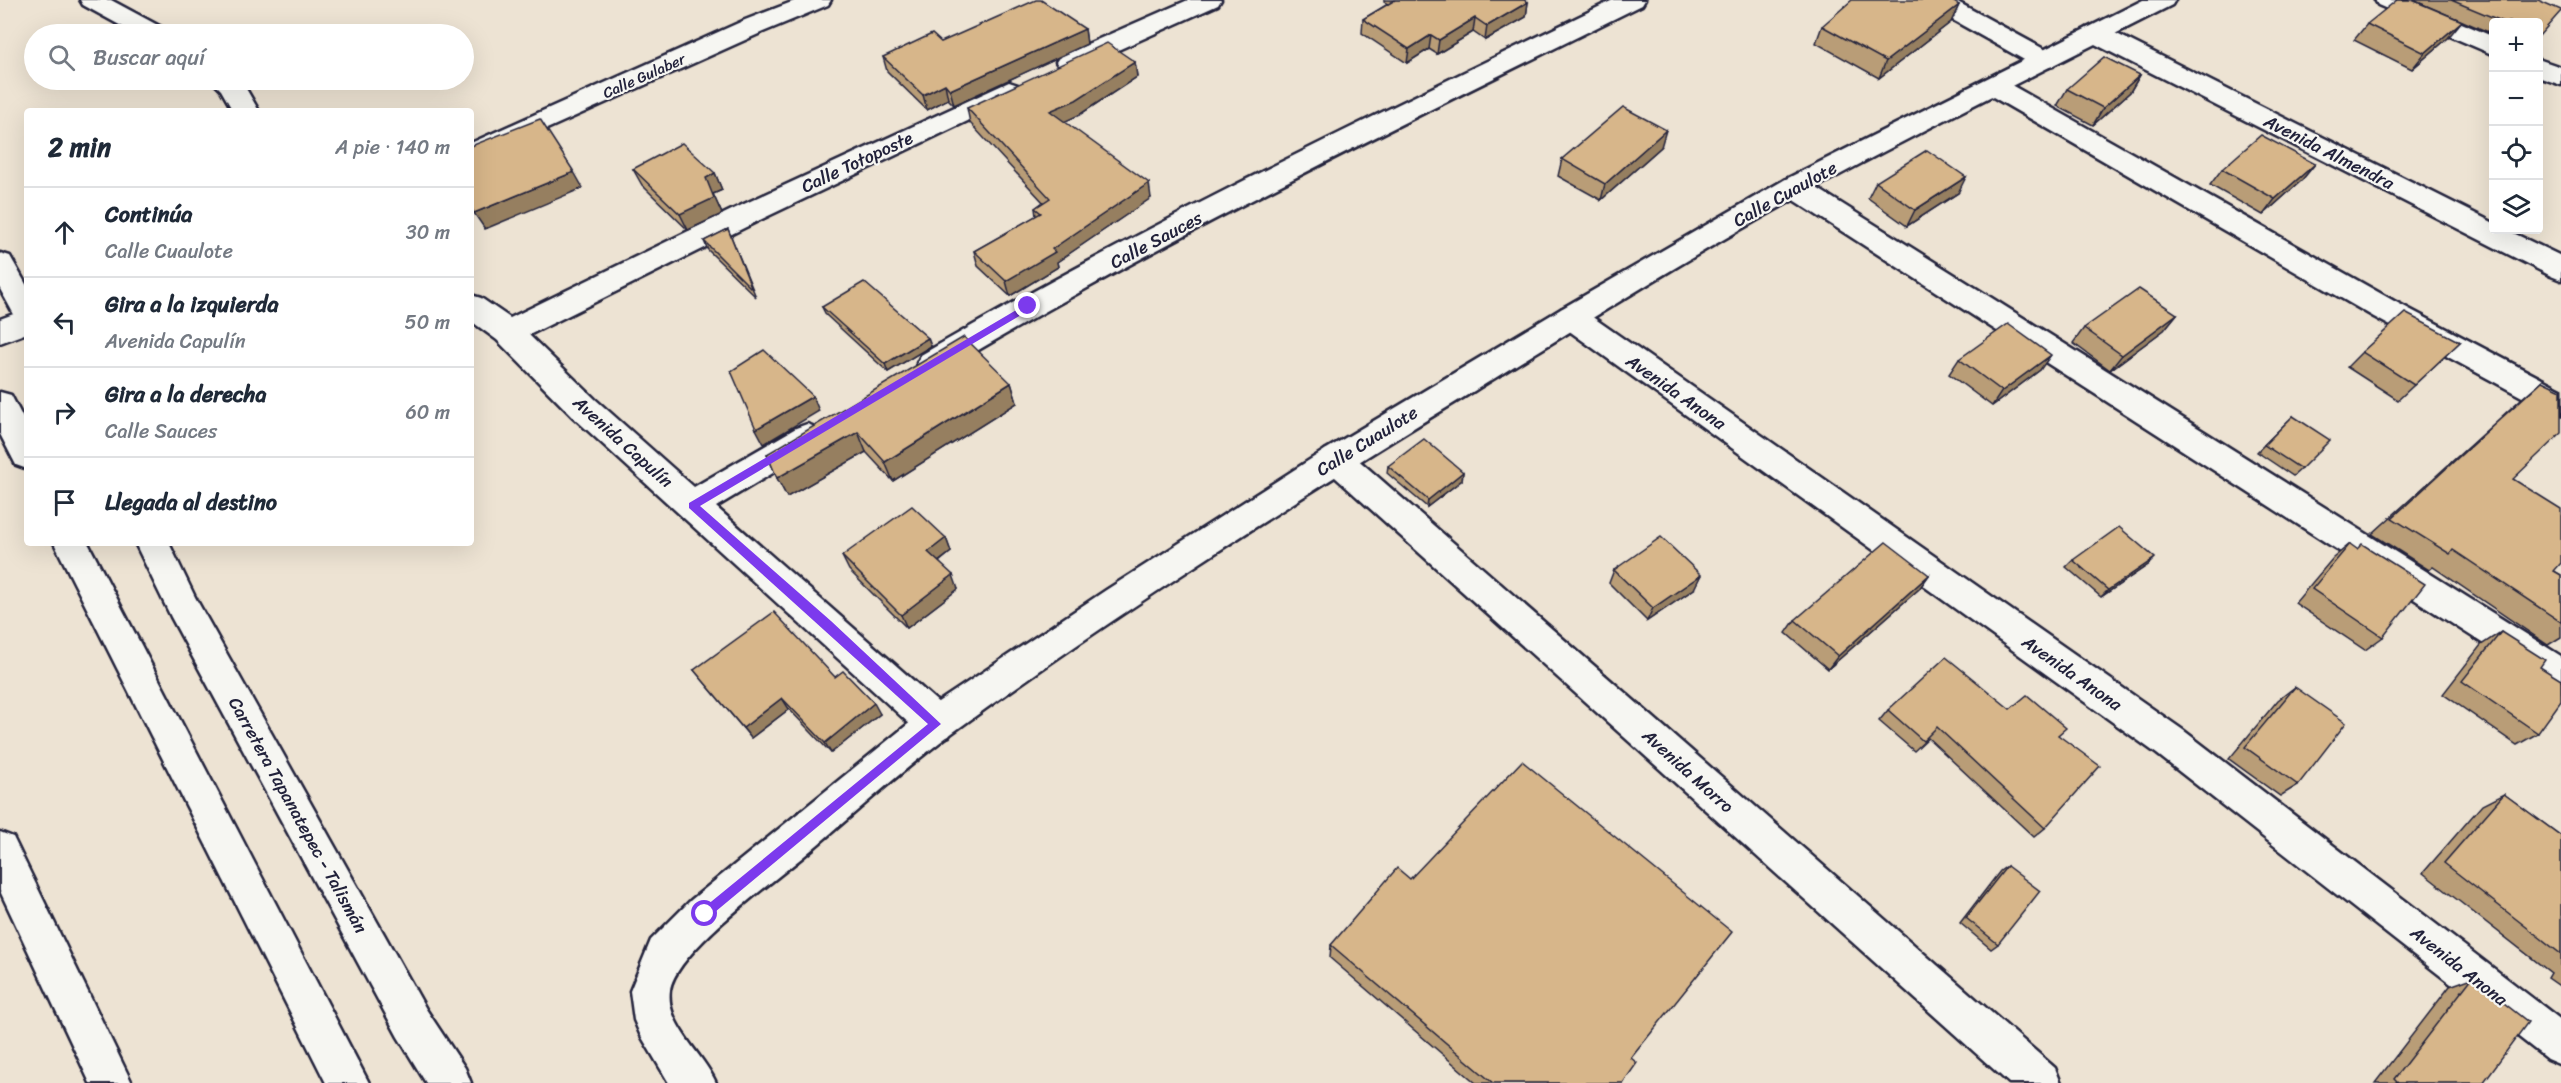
<!DOCTYPE html>
<html lang="es">
<head>
<meta charset="utf-8">
<style>
	:root { --surface:#fff; --page:#f6f6f7; --text:#1f2937; --muted:#747a83; --line:#e0e1e3 }
	body { margin:0; font-family:Sriracha,sans-serif; background:var(--page); color:var(--text) }
	.controls { position:absolute; right:18px; top:18px; display:grid; overflow:hidden; border-radius:6px; box-shadow:0 6px 24px #0002 }
	.controls button { width:54px; height:54px; display:grid; place-items:center; padding:0; border:0; border-bottom:2px solid var(--line); background:var(--surface); color:var(--text); font:30px sans-serif }
	.stop { position:absolute; width:18px; height:18px; margin:-14px; border:4px solid #7c3aed; border-radius:50%; background:#fff }
	.stop.end { background:#7c3aed; border-color:#fff; box-shadow:0 2px 6px #0008 }
	.list { margin:0; padding:0; list-style:none }
	h2 { display:flex; justify-content:space-between; align-items:center; height:78px; margin:0; padding:0 24px; font-size:26px }
	h2 small { font-size:20px; font-weight:400; color:var(--muted) }
	.list li { display:grid; grid-template-columns:39px 1fr auto; gap:18px; align-items:center; box-sizing:border-box; height:90px; padding:0 24px; border-top:2px solid var(--line) }
	.list b { display:block; font-size:22px; white-space:nowrap }
	.list p { margin:0; font-size:20px; white-space:nowrap; color:var(--muted) }
	.list em { font-size:20px; font-style:normal; color:var(--muted) }
	.icon { flex:none; width:33px; height:33px; fill:none; stroke:currentColor; stroke-width:2; stroke-linecap:round; stroke-linejoin:round }
	.map { position:relative; flex:none; width:2561px; height:1083px; overflow:hidden }
	.search { position:absolute; background:var(--surface); box-shadow:0 6px 24px #0002; left:24px; top:24px; width:450px; height:66px; display:flex; align-items:center; gap:15px; box-sizing:border-box; padding:0 21px; border-radius:33px; color:var(--muted); font-size:22px }
	.panel { position:absolute; background:var(--surface); box-shadow:0 6px 24px #0002; left:24px; top:108px; width:450px; height:438px; border-radius:6px }
	.map>svg:first-child { display:block }
	.lines { fill:none; stroke-linecap:round; stroke-linejoin:round }
	.minor-casing { stroke:#22223b; stroke-width:5 }
	.tertiary-casing { stroke:#22223b; stroke-width:5 }
	.trunk-casing { stroke:#22223b; stroke-width:5 }
	.minor { fill:#f6f6f2; fill-rule:evenodd }
	.tertiary { fill:#f6f6f2; fill-rule:evenodd }
	.trunk { fill:#f6f6f2; fill-rule:evenodd }
	.wall { fill:#b99d77; stroke:#22223b; stroke-width:1.5 }
	.shaded-wall { fill:#967f61; stroke:#22223b; stroke-width:1.5 }
	.building { fill:#d7b68a; stroke:#22223b; stroke-width:1.5 }
	.route { fill:#7c3aed }
	.labels { text-anchor:middle; dominant-baseline:central; stroke-width:4.5; stroke-linejoin:round; paint-order:stroke }
	.far-street-label { font-size:15px; fill:#22223b; stroke:#f6f6f2 }
	.street-label { font-size:18px; fill:#22223b; stroke:#f6f6f2 }
</style>
</head>
<body>
<div class="map">
<svg width="2561" height="1083" viewBox="0 0 2561 1083">
	<rect width="100%" height="100%" fill="#ede3d3"/>
	<filter id="ink" filterUnits="userSpaceOnUse"><feTurbulence type="fractalNoise" baseFrequency=".0167" numOctaves="2"/><feDisplacementMap in="SourceGraphic" scale="12" xChannelSelector="R" yChannelSelector="G"/><feConvolveMatrix kernelMatrix="1 2 1 2 8 2 1 2 1" color-interpolation-filters="sRGB"/></filter>
	<g filter="url(#ink)">
		<g class="lines">
			<defs>
				<g id="minor">
					<path d="M80,0h31l52,28 4,6h-31l-53,-29z"/>
					<path d="M797,0h34l-3,5 -65,27 -292,131v-20l274,-123z"/>
					<path d="M1188,0h33l-3,5 -140,63 -9,2 -9,-2 -4,-6 4,-6z"/>
					<path d="M1613,0h32l-3,5c-236,117 -474,231 -699,366l-11,4 -11,-4 -4,-8 4,-8c224,-131 459,-242 692,-355z"/>
					<path d="M1923,0h31l99,54 4,6 -4,6 -9,2 -9,-2 -109,-61z"/>
					<path d="M2375,0h33l86,37v18l-116,-50z"/>
					<path d="M2096,26l9,2 389,195v7h13l54,26v24l-10,-4 -464,-236 -4,-6 4,-6z"/>
					<path d="M2538,59l23,8v18l-23,-8z"/>
					<path d="M1995,78l9,3 390,220 167,88v26l-11,-3 -176,-95 -388,-224 -4,-6 4,-6z"/>
					<path d="M211,80h30l18,31h-26l-12,-21z"/>
					<path d="M1009,82l9,3 4,6 -4,6 -254,121 -235,117 66,64 99,88 102,-59 11,-4 11,4 5,9 -5,9 -102,61 233,205 5,12 -5,12 -13,4 -13,-4 -350,-319 -76,-77 -26,-19v-26l10,3 29,20 234,-114z"/>
					<path d="M1794,177l10,3 757,476v35l-12,-5 -765,-492 -4,-7 4,-7z"/>
					<path d="M1571,306l10,3 602,421 378,290v45l-14,-6 -390,-305 -596,-429 -5,-8 5,-8z"/>
					<path d="M27,309v24l-27,10v-24z"/>
					<path d="M1336,446l11,4 708,618 6,15h-52l-684,-615 -5,-9 5,-9z"/>
					<path d="M0,832l13,5 119,246h-42l-90,-192z"/>
				</g>
				<path id="tertiary" d="M2143,0h32l-3,5c-123,63 -247,123 -368,189 -112,61 -221,130 -330,197 -177,108 -354,220 -522,342 -51,38 -99,82 -148,123 -31,26 -128,95 -134,134 -5,35 34,64 46,93h-47l-29,-49 -6,-14 -4,-29 21,-51 40,-40 232,-188 183,-122 219,-140 236,-141 223,-129z"/>
				<g id="trunk">
					<path d="M0,253l10,3 17,30v37l-10,-3 -17,-31z"/>
					<path d="M0,392l11,3 16,31v43l-11,-4 -16,-31z"/>
					<path d="M54,543h34l281,540h-43z"/>
					<path d="M135,543h34l26,54 231,412 39,59 6,15h-45l-28,-46 -227,-420z"/>
				</g>
			</defs>
			<use href="#minor" class="minor-casing"/>
			<use href="#tertiary" class="tertiary-casing"/>
			<use href="#trunk" class="trunk-casing"/>
			<use href="#minor" class="minor"/>
			<use href="#tertiary" class="tertiary"/>
			<use href="#trunk" class="trunk"/>
		</g>
		<g class="wall">
			<path d="M1384,0h140l4,2 -2,15 -41,23 -12,-8 -36,22 -8,-5 -22,14 -45,-30 1,-14 25,-15 -4,-2z"/>
			<path d="M2413,0h125v22h-45v12z"/>
			<path d="M1959,5l-8,17 -72,56 -63,-35 6,-17z"/>
			<path d="M2367,24l81,14 -36,31 -58,-29z"/>
			<path d="M1085,29l2,15 -133,61 -6,-6 -21,11 -40,-39 -4,-14 58,-15z"/>
			<path d="M1135,62l2,15 -58,38 -15,6 87,77 -94,64 1,5 -48,29 -32,-30 -4,-15 62,-35 -1,-8 8,-6 -73,-79 -3,-15z"/>
			<path d="M2140,75l-10,17 -37,33 -36,-19 10,-17z"/>
			<path d="M1661,147l-60,53 -43,-24 4,-17z"/>
			<path d="M2315,164l-13,16 -39,35 -53,-30 12,-16z"/>
			<path d="M633,169l82,4 7,17 -9,4 9,20 -34,16 -46,-45z"/>
			<path d="M1876,182l82,11 -51,33 -39,-28z"/>
			<path d="M728,229l28,68 -48,-47 -4,-9z"/>
			<path d="M822,307l109,39 -43,26 -62,-57z"/>
			<path d="M2177,314l-13,16 -54,40 -37,-27 11,-15z"/>
			<path d="M2460,342l-62,58 -51,-33 15,-15z"/>
			<path d="M1959,359l81,11 -48,36 -43,-32z"/>
			<path d="M2542,381l-29,98 41,92 7,4v62l-13,8 -115,-78 -4,3 -57,-36 149,-135z"/>
			<path d="M1011,383l6,20 -124,78 -27,-29 -79,45 -10,-19 -10,-24z"/>
			<path d="M2293,416l8,53 -8,7 -36,-24z"/>
			<path d="M1388,466l75,6 -1,8 -35,27 -40,-34z"/>
			<path d="M946,538l5,14 -12,10 19,27 -51,39 -58,-58 -7,-14z"/>
			<path d="M2350,544l33,93 -18,13 -70,-47 38,-45z"/>
			<path d="M2073,560l75,5 -47,32 -35,-30z"/>
			<path d="M1614,570l80,19 -47,32 -38,-38z"/>
			<path d="M1929,575l-10,14 -91,80 -42,-36 9,-13z"/>
			<path d="M2501,632l39,35 -2,66 -21,12 -74,-51 38,-49z"/>
			<path d="M694,670l141,7 45,37 -49,39 -42,-44 -38,29z"/>
			<path d="M2295,687l3,98 -18,11 -51,-37 49,-59z"/>
			<path d="M2010,709l48,26 -13,93 -11,9 -106,-99 -14,13 -35,-30 9,-11z"/>
			<path d="M2504,794l57,42v151l-13,-9 3,-5 -128,-100 59,-68z"/>
			<path d="M2007,866l-9,78 -7,5 -31,-26 40,-52z"/>
			<path d="M1410,879l221,179 -8,25h-147l-146,-125 1,-13z"/>
			<path d="M2472,978l11,105h-108l75,-97z"/>
		</g>
		<g class="shaded-wall">
			<path d="M1528,2l-2,15 -41,23 2,-14z"/>
			<path d="M1959,5l-8,17 -72,56 7,-17z"/>
			<path d="M1475,18l-2,14 -36,22 2,-14z"/>
			<path d="M2462,21l-14,17 -36,31 13,-16z"/>
			<path d="M1085,29l2,15 -133,61 -4,-15z"/>
			<path d="M1431,35l-2,14 -22,14 2,-14z"/>
			<path d="M1135,62l2,15 -58,38 -26,12 -3,-16z"/>
			<path d="M2140,75l-10,17 -37,33 10,-17z"/>
			<path d="M945,84l3,15 -21,11 -4,-15z"/>
			<path d="M1666,130l-5,17 -60,53 4,-16z"/>
			<path d="M2315,164l-13,16 -39,35 12,-16z"/>
			<path d="M574,172l9,16 -98,41 -11,-16z"/>
			<path d="M715,173l7,17 -9,4 9,20 -34,16 -8,-16 26,-36z"/>
			<path d="M1966,177l-8,16 -51,33 8,-16z"/>
			<path d="M1149,183l2,15 -94,64 1,5 -48,29 -4,-15 46,-32z"/>
			<path d="M2177,314l-13,16 -54,40 12,-15z"/>
			<path d="M928,338l3,8 -43,26 -3,-8z"/>
			<path d="M2051,355l-11,15 -48,36 10,-15z"/>
			<path d="M1011,383l6,20 -124,78 -8,-19z"/>
			<path d="M813,396l6,15 -55,33 -8,-15z"/>
			<path d="M858,432l8,20 -79,45 -10,-19z"/>
			<path d="M1463,472l-1,8 -35,27 1,-7z"/>
			<path d="M946,538l5,14 -17,13 -6,-13z"/>
			<path d="M2155,558l-7,7 -47,32 7,-7z"/>
			<path d="M953,575l5,14 -51,39 -6,-13z"/>
			<path d="M1701,575l-7,14 -47,32 6,-13z"/>
			<path d="M1929,575l-10,14 -91,80 10,-13z"/>
			<path d="M782,698l7,11 -38,29 -8,-10z"/>
			<path d="M874,703l6,11 -49,39 -6,-10z"/>
		</g>
		<g class="building">
			<path d="M1036,0h5l44,29 -135,61 -5,-6 -22,11 -40,-38 49,-23 9,8z"/>
			<path d="M1395,0h129l4,2 -41,24 -12,-8 -36,22 -8,-5 -22,14 -46,-30z"/>
			<path d="M1852,0h99l8,5 -73,56 -64,-35z"/>
			<path d="M2397,0h15l50,21 -37,32 -58,-29z"/>
			<path d="M2451,0h87l23,10v1l-23,26v-15h-34z"/>
			<path d="M1107,43l28,19 -59,38 -26,11 99,72 -97,66 3,3 -49,29 -32,-30 67,-38 -6,-5 15,-10 -83,-90z"/>
			<path d="M2104,57l36,18 -37,33 -36,-19z"/>
			<path d="M1623,107l43,23 -61,54 -43,-25z"/>
			<path d="M540,119l34,53 -100,41 -3,-6v-61z"/>
			<path d="M2261,135l54,29 -40,35 -53,-30z"/>
			<path d="M682,143l33,30 -9,5 8,20 -34,16 -47,-45z"/>
			<path d="M1927,150l39,27 -51,33 -39,-28z"/>
			<path d="M728,229l24,60 -48,-48z"/>
			<path d="M864,282l64,56 -43,26 -63,-57z"/>
			<path d="M2139,289l38,25 -55,41 -38,-27z"/>
			<path d="M2405,313l55,29 -46,43 -52,-33z"/>
			<path d="M2008,324l43,31 -49,36 -43,-32z"/>
			<path d="M964,337l47,46 -126,79 -27,-30 -81,46 -10,-24z"/>
			<path d="M764,350l49,46 -57,33 -25,-58z"/>
			<path d="M2542,381l19,9v43l-48,46 48,30v54l-7,8 7,4v47l-108,-72 -3,4 -58,-36z"/>
			<path d="M2293,416l37,24 -29,29 -37,-24z"/>
			<path d="M1424,439l39,33 -35,28 -40,-34z"/>
			<path d="M912,506l34,32 -18,14 25,23 -52,40 -59,-59z"/>
			<path d="M2119,527l36,31 -47,32 -35,-30z"/>
			<path d="M1661,537l40,38 -48,33 -39,-38z"/>
			<path d="M1886,542l43,33 -91,81 -43,-36z"/>
			<path d="M2350,544l7,5 5,-5 63,40 -42,53 -71,-48z"/>
			<path d="M774,612l61,65 8,-6 31,32 -49,40 -43,-45 -39,30 -49,-58z"/>
			<path d="M2501,632l44,28 -5,7 21,13v21l-23,32 -76,-52z"/>
			<path d="M1946,657l64,52 17,-14 39,33 -8,7 42,31 -55,62 -108,-101 -14,14 -35,-31z"/>
			<path d="M2295,687l51,36 -48,62 -53,-38z"/>
			<path d="M1522,761l210,171 -101,126 6,5 -14,20h-130l-162,-138 66,-77 13,11z"/>
			<path d="M2504,794l57,42v118l-117,-91z"/>
			<path d="M2007,866l33,25 -42,53 -32,-26z"/>
			<path d="M2472,978l56,44 -45,61h-85l-4,-4z"/>
		</g>
	</g>
	<path class="route" d="M1028,303l3,1v5l-331,197 131,115 110,103 -232,193h-8v-7l227,-186 -239,-216v-5z"/>
	<g class="labels">
		<g class="far-street-label">
			<text transform="translate(644 76) rotate(-24)">Calle Gulaber</text>
		</g>
		<g class="street-label">
			<text transform="translate(2329 152) rotate(27)">Avenida Almendra</text>
			<text transform="translate(857 162) rotate(-25)">Calle Totoposte</text>
			<text transform="translate(1785 194) rotate(-29)">Calle Cuaulote</text>
			<text transform="translate(1156 240) rotate(-28)">Calle Sauces</text>
			<text transform="translate(1676 392) rotate(35)">Avenida Anona</text>
			<text transform="translate(1367 441) rotate(-32)">Calle Cuaulote</text>
			<text transform="translate(623 442) rotate(42)">Avenida Capulín</text>
			<text transform="translate(2072 673) rotate(35)">Avenida Anona</text>
			<text transform="translate(1688 771) rotate(42)">Avenida Morro</text>
			<text transform="translate(298 815) rotate(61)">Carretera Tapanatepec - Talismán</text>
			<text transform="translate(2459 966) rotate(38)">Avenida Anona</text>
		</g>
	</g>
</svg>
<div class="controls">
<button>+</button>
<button>−</button>
<button><svg class="icon" aria-label="locate" viewBox="0 0 24 24"><circle cx="12" cy="12" r="6"/><path d="M12 2v4M12 18v4M2 12h4M18 12h4"/></svg></button>
<button><svg class="icon" aria-label="layers" viewBox="0 0 24 24"><path d="M12 4l9 5-9 5-9-5zM3 14l9 5 9-5"/></svg></button>
</div>
<div class="stop" style="left:705px;top:914px"></div>
<div class="stop end" style="left:1028px;top:306px"></div>
<div class="search"><svg class="icon" aria-label="search" viewBox="0 0 24 24"><circle cx="10" cy="10" r="6"/><path d="M15 15l6 6"/></svg>Buscar aquí</div>
<section class="panel">
<h2>2 min<small>A pie · 140 m</small></h2>
<ul class="list">
<li><svg class="icon" aria-label="ahead" viewBox="0 0 24 24"><path d="M12 20V5M6 11l6-6 6 6"/></svg><div><b>Continúa</b><p>Calle Cuaulote</p></div><em>30 m</em></li>
<li><svg class="icon" aria-label="left" viewBox="0 0 24 24"><path d="M17 20v-9H6M10 6l-5 5 5 5"/></svg><div><b>Gira a la izquierda</b><p>Avenida Capulín</p></div><em>50 m</em></li>
<li><svg class="icon" aria-label="right" viewBox="0 0 24 24"><path d="M7 20v-9h11M14 6l5 5-5 5"/></svg><div><b>Gira a la derecha</b><p>Calle Sauces</p></div><em>60 m</em></li>
<li><svg class="icon" aria-label="arrive" viewBox="0 0 24 24"><path d="M6 21V4h12l-3 4 3 4H6"/></svg><div><b>Llegada al destino</b></div></li>
</ul>
</section>
</div>
</body>
</html>
